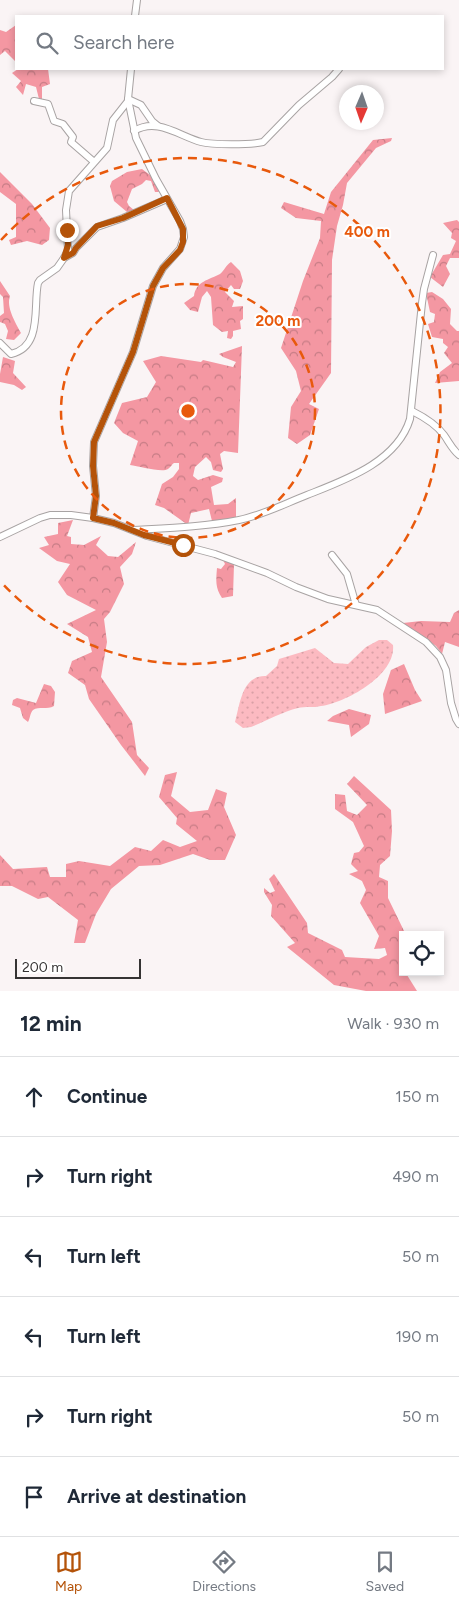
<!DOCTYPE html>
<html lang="en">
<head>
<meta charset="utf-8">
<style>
	:root { --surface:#fff; --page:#f6f6f7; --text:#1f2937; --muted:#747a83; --line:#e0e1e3; --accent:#b45309 }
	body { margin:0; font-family:Figtree,sans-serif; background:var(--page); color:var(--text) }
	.controls { position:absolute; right:15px; bottom:15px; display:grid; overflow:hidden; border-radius:0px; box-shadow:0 2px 8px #0003 }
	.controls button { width:45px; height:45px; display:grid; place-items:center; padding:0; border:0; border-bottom:1px solid var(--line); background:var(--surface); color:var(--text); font:25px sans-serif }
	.compass { position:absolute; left:339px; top:85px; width:45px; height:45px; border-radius:50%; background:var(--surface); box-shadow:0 2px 8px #0003; rotate:182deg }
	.scale { position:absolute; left:15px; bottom:12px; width:126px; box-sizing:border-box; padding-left:5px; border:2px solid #353333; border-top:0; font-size:14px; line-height:18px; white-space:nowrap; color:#353333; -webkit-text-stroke:4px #fff; paint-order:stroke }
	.stop { position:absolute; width:15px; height:15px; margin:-11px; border:4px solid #b45309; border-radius:50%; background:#fff }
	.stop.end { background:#b45309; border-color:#fff; box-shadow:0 1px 5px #0008 }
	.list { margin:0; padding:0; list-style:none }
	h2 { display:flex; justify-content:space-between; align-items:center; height:65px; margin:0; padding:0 20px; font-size:21px }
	h2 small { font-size:16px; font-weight:400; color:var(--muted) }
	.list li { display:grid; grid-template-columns:32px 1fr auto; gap:15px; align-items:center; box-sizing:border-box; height:80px; padding:0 20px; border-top:1px solid var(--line) }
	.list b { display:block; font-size:19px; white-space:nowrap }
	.list em { font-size:16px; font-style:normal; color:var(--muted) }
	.icon { flex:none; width:28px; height:28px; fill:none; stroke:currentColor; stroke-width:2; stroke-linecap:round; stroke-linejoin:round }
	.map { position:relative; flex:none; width:459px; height:991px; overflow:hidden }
	.search { position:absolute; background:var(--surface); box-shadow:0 2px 8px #0003; left:15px; right:15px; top:15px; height:55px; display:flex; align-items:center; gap:12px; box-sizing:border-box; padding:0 18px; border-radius:0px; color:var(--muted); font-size:19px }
	.sheet { height:545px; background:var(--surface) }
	nav { display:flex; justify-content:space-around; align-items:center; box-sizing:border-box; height:70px; border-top:1px solid var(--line); background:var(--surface); font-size:14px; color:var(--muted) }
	nav a { display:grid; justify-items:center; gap:2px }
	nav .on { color:var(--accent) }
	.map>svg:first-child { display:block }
	.grass { fill:url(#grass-dots) }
	.forest { fill:url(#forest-crowns) }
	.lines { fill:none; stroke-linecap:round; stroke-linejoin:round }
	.minor-casing { stroke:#a8a3a3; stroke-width:8 }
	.minor { stroke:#fff; stroke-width:6 }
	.route { stroke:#b45309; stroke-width:6 }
	.ring { fill:none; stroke:#e8590c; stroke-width:2.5; stroke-dasharray:9 6 }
	.centre { fill:#e8590c; stroke:#fff; stroke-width:2.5 }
	.ring-label { font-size:15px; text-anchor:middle; font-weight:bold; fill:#e8590c; stroke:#fff; stroke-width:4; stroke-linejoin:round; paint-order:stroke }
</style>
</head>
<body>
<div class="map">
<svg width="459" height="991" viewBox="0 0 459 991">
	<defs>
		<pattern id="grass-dots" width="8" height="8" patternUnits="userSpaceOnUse" patternTransform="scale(1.25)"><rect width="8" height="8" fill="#fcbac1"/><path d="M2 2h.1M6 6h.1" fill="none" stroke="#d9a0a6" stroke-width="1.8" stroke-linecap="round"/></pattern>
		<pattern id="forest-crowns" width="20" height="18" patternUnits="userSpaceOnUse" patternTransform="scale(1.25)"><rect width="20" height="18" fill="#f497a2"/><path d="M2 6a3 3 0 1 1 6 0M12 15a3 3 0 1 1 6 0" fill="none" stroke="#c67c85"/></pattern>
	</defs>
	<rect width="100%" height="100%" fill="#faf4f5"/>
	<path class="grass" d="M379,640h8l6,5c3,30 -46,57 -72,61 -7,2 -16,0 -23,2 -16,4 -32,13 -47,19l-8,1 -8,-6c5,-18 7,-47 31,-46l11,-10 2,-7 36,-11 19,15 14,1 18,-17z"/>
	<g class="forest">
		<path d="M16,25v37l-11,-11 -5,4v-25l6,2z"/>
		<path d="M18,69h30l2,15 -8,3v13l-3,-1 -3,-12 -10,-3 -3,11 -7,-8 5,-6 -9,-8z"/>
		<path d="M392,138l-1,3 -15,7 -29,35 -4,22 -6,21 -5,34 -1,113 -22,31 10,5 -9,26 -13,9 -9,-6 3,-31 10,-16 -5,-20 -15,-23 22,-67 17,-43 1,-17 -25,-3 -15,-10 3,-6 40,12 7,-22 42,-52z"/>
		<path d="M142,169l8,6v-3l9,20h-4l-4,-11 -5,-1 -4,4 -10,5 -5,13 2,4 5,4 -7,2 -13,-11 -4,-15 2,-5 15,-9z"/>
		<path d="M0,172l32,32 18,24 -1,12 -7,5 -15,-4 -16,4 -2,-5 7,-3v-33l-16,-12z"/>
		<path d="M457,220l2,2v36h-9l-4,8 4,8 -7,13 -13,-10 13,-22 7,-1 6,-13 -5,-3 1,-5 -9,-10z"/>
		<path d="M231,262l9,9 3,10 -3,8h-6l-3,-4 -6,7 9,9 -2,6 11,-1v13l-3,2 1,8 -8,2v5l-2,3 -4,-1 1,-7 -6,1 -9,-7 -2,-28 -4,-6 -5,6 -4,15 -8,-2 -6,-7 10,-7c2,-15 15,-16 26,-22 4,-3 6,-9 11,-12z"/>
		<path d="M0,273v8l10,15c-4,11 5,26 11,37l-7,7 -8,-1 2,-8 -3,-7 -5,-2v-6l4,-3 -1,-16 -3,-3z"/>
		<path d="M432,292l11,7 8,10 -1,15 7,7h2v50l-24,2 5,-11 12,-9 -8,-10 4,-6 -5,-4v-4l-11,-2 -4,-13 6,-2 1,-8 -5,-2 -4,-19z"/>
		<path d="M242,346l-4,107 -14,-2 -4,3 3,15 -2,3 -8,-2 -2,-8 -5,-5 -11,10 -2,9 5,4 15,-5 10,3 -1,4 -11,5 3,18 14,-1 8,-6v20l-24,3 -3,-12 -18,4 -3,12 -24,-17 -9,-3 7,-21 11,-7 6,-8v-6h-5c-2,1 -3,4 -6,6 -6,4 -29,-3 -38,-4l8,-24 -15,-8 -9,-10 8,-20 25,-6 9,-15 -13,-21 18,-5 40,6 2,-2 30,7 3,-5 -13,-5 -4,-3z"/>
		<path d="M3,357l12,4 -2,12 13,14 -4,3 -8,-5 -14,-3v12v-20z"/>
		<path d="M73,520l-6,16 4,1v7l13,1 17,-9 -5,9 12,11 10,1 18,-15 -4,12 -12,13 4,17 -14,28 -6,7 3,23 -6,35 31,45 5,33 12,13 -4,8 -24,-31 -32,-46 -4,-14 -17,-12 4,-12 20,-9 -4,-15 -21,-13 29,-14 -29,-15 -9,-13 12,-18 -13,-3 -18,-13 10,-3 -5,-8 14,-3v-11z"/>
		<path d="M223,560l11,4 -1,32 -11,2c-7,-10 -6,-18 -5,-30l4,1 4,-5z"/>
		<path d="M459,610v37l-14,-5 -3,12 -6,-8 -33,-23 18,-2 29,1 4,-9z"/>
		<path d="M404,664l11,26 7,11 -37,13 -2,-20 8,-24z"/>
		<path d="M44,684l7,2 4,6 -1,14c-7,4 -15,0 -21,4 -3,3 -3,9 -5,12l-5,-4 -3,-10 -8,-3 1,-5 4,-2 19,5z"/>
		<path d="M349,709l22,6 -2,9 -18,13 -2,-12 -22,-4 6,-5z"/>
		<path d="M177,772l-6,24 19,16 18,-2 8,-21 11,4 -3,14 12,28 -11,25h-15l-17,-6 -33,11 -21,1 -28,23 -15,25 -11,29h-11l4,-23 -30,-23 -10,2 -26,-13h-12v-31l13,14 34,-2 3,10h16v-13l13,-3 31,5 25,-19 16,4 12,-11 17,7 17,-6 -21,-17 1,-6 -18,-21 6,-22z"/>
		<path d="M354,776l37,34 1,21 -2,25 -10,9 -1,12 9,4v17l18,37h-3v37h5l-1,3 10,16h-51l-32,-6 -47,-38 8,-4 -24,-27 1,-11 -8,-13v-4l6,5 5,-2 -6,-12 5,-5 33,49 1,10 34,17 3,7 34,2 8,-4 -2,-7 -11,1 5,-13 -19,-33 6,-13 -4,-9 -13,-7 9,-3 -7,-7 3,-11 5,-1 5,-6 -11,-24 -18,-13v-15l10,1 2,16 10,4 10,-10 -20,-21z"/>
	</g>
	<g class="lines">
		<defs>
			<g id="minor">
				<path d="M135,16l2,-16"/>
				<path d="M128,99l13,6 11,16 6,5"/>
				<path d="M34,101l14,3 6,17 9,3 10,13 -2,5 22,19"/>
				<path d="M134,131c23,-14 45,5 67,11 11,3 50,3 62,0l36,-37 33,-28 7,-8"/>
				<path d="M64,258l9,-5 3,-5 21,-21 26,-9 44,-19"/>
				<path d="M0,343l11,11c32,-7 22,-48 27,-71l2,-3 17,-12 7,-10 4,-8 -2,-40 3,-19 38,-43 6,-28 15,-19"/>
				<path d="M412,411c12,6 24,13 32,24 5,7 8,14 15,20"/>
				<path d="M93,518l3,-22 -3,-30 1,-24 39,-90 20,-66 10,-18 17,-19 4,-12 -1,-8 -3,-8 -24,-42 -20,-41 -8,-39 3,-30"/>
				<path d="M133,530c36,-2 70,-3 106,-10 24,-5 45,-16 68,-25 38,-15 90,-33 103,-76l12,-116 2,-14 9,-34"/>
				<path d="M0,537l40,-19 10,-3h21l22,3 21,5 33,13 68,18 52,19 29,14 32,12 49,11 49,32 14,15 6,13 5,33 5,16 3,5"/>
				<path d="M332,555l15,19 9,31"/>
			</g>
		</defs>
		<use href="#minor" class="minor-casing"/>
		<use href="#minor" class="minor"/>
	</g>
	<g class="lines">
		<path class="route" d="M67,230l1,15 -4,13 9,-5 3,-5 21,-22 26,-8 44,-20 16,31v13l-3,8 -17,18 -10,18 -20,66 -39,90 -1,24 3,30 -3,22 21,5 30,12 39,10"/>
	</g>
	<g class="ring">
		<circle cx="188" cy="411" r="127"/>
		<path d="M1 240A253 253 0 1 1 1 582"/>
	</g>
	<circle cx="188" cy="411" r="8" class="centre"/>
	<g class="ring-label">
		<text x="367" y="237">400 m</text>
		<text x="278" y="326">200 m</text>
	</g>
</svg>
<div class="controls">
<button><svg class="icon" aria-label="locate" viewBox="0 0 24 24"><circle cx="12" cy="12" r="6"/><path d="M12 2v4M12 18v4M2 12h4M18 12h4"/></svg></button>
</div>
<svg class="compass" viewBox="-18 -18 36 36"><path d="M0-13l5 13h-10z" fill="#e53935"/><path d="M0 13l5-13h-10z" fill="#747a83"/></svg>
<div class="scale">200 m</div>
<div class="stop" style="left:183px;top:545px"></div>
<div class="stop end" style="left:67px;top:230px"></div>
<div class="search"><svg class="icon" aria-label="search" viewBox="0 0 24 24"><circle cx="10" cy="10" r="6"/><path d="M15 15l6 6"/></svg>Search here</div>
</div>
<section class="sheet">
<h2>12 min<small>Walk · 930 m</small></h2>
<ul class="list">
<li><svg class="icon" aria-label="ahead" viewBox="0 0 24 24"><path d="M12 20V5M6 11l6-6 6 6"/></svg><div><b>Continue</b></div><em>150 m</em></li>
<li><svg class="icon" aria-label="right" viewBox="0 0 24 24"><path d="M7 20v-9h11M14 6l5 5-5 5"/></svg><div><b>Turn right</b></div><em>490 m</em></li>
<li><svg class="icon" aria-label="left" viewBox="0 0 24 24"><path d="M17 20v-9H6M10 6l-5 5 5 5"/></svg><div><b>Turn left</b></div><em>50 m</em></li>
<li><svg class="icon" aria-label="left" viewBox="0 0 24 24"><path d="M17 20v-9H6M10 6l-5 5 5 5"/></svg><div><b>Turn left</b></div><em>190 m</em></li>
<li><svg class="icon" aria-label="right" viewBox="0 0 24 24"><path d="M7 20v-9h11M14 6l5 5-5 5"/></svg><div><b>Turn right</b></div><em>50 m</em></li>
<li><svg class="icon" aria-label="arrive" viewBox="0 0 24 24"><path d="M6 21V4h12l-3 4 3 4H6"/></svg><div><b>Arrive at destination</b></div></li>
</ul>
</section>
<nav>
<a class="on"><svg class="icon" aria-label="map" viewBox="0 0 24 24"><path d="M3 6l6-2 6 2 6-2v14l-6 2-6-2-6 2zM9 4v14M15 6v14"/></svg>Map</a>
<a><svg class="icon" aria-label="directions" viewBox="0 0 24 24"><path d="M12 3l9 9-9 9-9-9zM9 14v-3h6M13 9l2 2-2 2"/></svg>Directions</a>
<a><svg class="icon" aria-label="saved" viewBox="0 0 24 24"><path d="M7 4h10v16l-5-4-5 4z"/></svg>Saved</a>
</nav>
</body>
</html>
